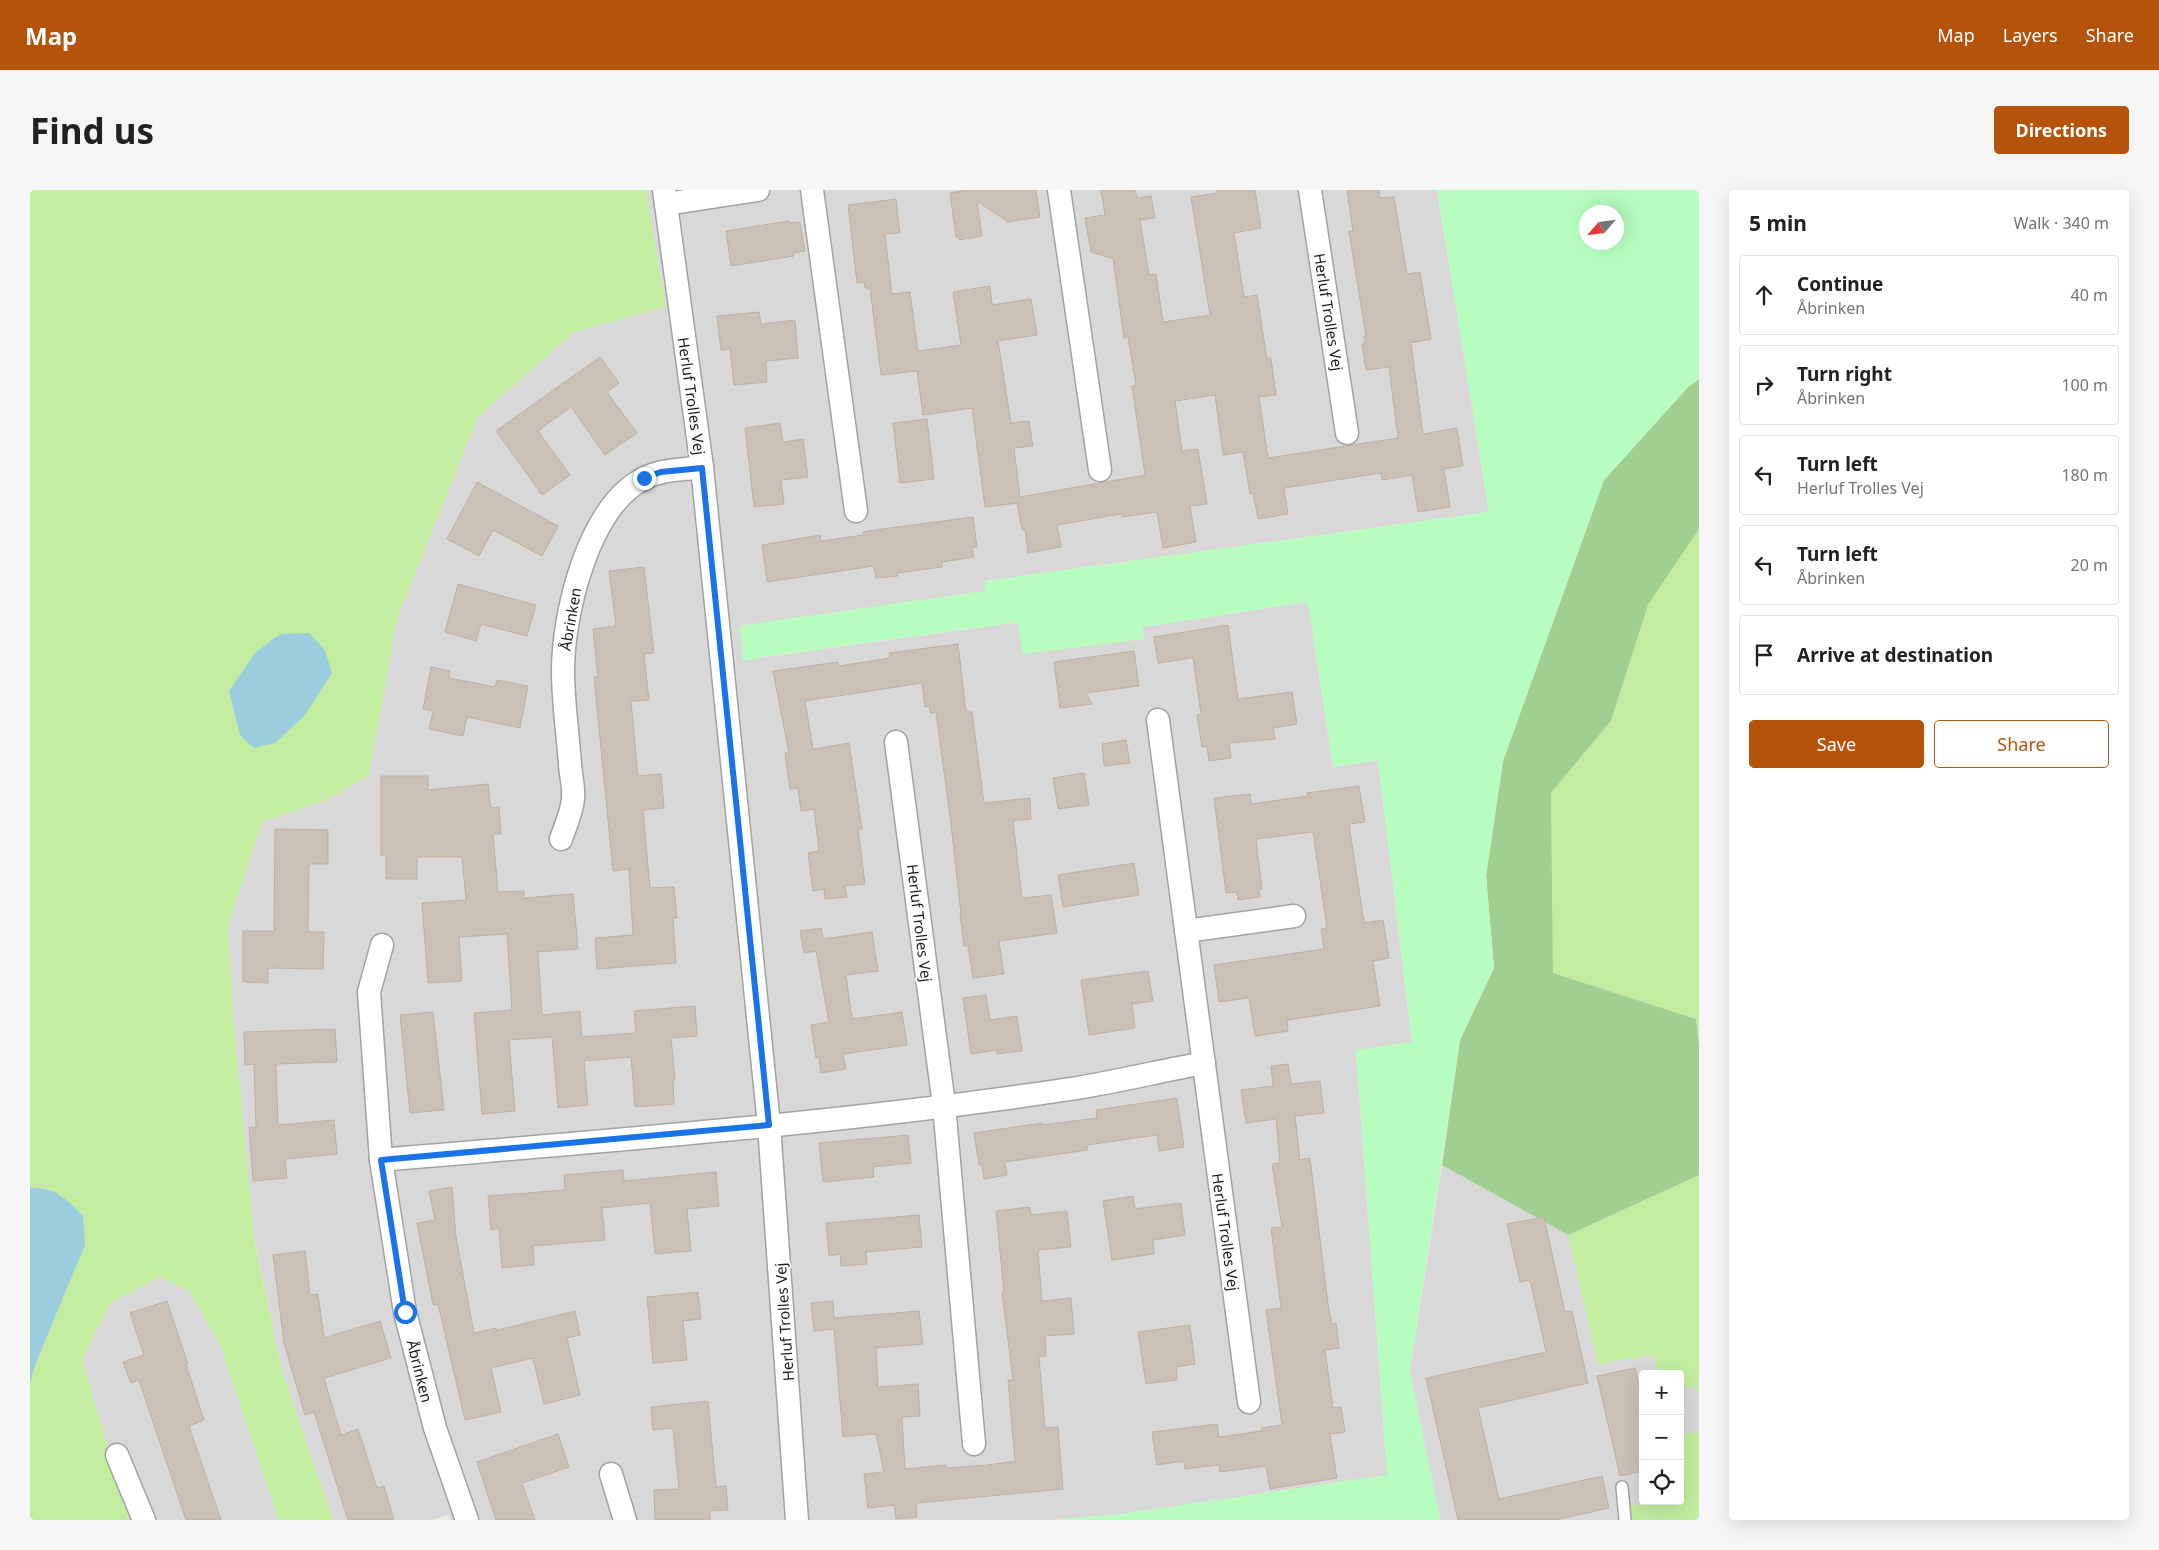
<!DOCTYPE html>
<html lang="en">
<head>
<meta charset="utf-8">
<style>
	:root { --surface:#fff; --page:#f6f6f6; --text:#202124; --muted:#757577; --line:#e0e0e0; --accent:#b45309 }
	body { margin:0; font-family:"Noto Sans",sans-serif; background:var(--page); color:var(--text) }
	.controls { position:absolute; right:15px; bottom:15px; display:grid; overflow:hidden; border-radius:5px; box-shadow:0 5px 20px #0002 }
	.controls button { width:45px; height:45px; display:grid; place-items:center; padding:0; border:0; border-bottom:1px solid var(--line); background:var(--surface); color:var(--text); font:25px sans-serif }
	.compass { position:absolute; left:1549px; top:15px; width:45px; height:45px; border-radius:50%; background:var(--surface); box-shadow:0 5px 20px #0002; rotate:242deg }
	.stop { position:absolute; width:15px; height:15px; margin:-11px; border:4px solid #1a73e8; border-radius:50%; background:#fff }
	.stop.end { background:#1a73e8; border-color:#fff; box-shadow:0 1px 5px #0008 }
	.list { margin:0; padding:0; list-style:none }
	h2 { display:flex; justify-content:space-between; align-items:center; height:65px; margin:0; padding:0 20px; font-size:21px }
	h2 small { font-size:16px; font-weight:400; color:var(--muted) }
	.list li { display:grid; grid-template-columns:32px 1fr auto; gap:15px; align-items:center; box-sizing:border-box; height:80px; margin:0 10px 10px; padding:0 10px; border:1px solid var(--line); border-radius:5px }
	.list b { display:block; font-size:19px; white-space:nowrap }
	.list p { margin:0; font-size:16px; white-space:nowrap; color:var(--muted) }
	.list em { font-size:16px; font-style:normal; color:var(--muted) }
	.actions { display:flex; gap:10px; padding:15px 20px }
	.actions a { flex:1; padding:11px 0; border:1px solid var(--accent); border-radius:5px; text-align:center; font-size:18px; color:var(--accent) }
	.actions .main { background:var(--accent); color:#fff }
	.icon { flex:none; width:28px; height:28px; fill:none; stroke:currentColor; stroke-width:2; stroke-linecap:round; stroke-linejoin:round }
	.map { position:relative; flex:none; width:1669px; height:1330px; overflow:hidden; border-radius:5px }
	header { display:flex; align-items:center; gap:30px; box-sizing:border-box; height:70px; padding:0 25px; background:var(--accent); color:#fff }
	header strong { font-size:24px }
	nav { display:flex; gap:28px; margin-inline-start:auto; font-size:18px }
	.intro { display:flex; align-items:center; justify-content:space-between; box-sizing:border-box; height:120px; padding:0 30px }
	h1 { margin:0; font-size:35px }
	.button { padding:12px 22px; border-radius:5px; background:var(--accent); color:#fff; font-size:18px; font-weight:700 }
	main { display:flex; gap:30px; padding:0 30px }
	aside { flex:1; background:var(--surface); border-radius:5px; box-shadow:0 5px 20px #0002 }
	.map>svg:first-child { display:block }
	.residential { fill:#d9d8d8; fill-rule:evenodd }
	.grass { fill:#c2eda0 }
	.forest { fill:#a0d091 }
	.park { fill:#b7fdc0; fill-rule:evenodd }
	.water { fill:#9ccddf }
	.building { fill:#cac0b6; stroke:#c0b0a1 }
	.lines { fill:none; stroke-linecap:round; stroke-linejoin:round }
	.lane-casing { stroke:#a2a2a2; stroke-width:14 }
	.street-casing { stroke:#a2a2a2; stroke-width:25 }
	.lane { stroke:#fff; stroke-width:11 }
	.street { stroke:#fff; stroke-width:22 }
	.route { stroke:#1a73e8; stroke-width:6 }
	.labels { text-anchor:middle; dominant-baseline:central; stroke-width:4; stroke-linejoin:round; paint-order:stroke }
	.street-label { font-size:15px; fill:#1b1b1b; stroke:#fff }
</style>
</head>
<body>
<header>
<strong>Map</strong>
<nav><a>Map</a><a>Layers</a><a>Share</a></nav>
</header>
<div class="intro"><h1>Find us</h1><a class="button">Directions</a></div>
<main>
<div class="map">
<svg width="1669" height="1330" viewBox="0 0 1669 1330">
	<rect width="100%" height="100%" fill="#eeeadf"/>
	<g class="residential">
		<path d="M616,0h791l52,322 -504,69 1,10 -246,35 3,34 276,-38 4,31 121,-14 -2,-12 166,-25 25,165 45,-7 34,283 -56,8 31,424 -265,39 -69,6h-602l-3,-5 -15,5h-100l-51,-149 -29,-139 -19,-206 -6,-100 34,-104 64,-22 43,-24 28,-157 80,-202 97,-85 92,-26z"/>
		<path d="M1412,975l126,70 131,-60v345h-259l-30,-149zM1613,1184h37v127h-37z"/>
		<path d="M130,1087l29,14 31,54 59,175h-150l-47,-161 28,-56z"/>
	</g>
	<g class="grass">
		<path d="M0,0h616l20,117 -92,25 -96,85 -81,202 -28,157 -43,24 -64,22 -34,104 6,100 21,218 27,127 51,149h-54l-59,-175 -31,-54 -29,-14 -50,26 -28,56 47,161h-99z"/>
		<path d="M1669,339v517l-3,-27 -143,-46 -2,-180 60,-72 37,-116z"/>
		<path d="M1669,985v221l-3,-9 -16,3v-16h-21l-5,-19 -56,9 -30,-129z"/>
		<path d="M1669,1241v89h-68l-1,-14 23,-5h27v-66z"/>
	</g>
	<path class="forest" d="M1669,189v150l-51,76 -37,116 -60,72 2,180 143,46 3,27v129l-131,60 -126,-70 18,-125 34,-72 -8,-92 17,-115 101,-281 85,-94z"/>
	<path class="park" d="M1407,0h262v189l-10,7 -85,94 -101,281 -17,115 8,92 -34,72 -50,331 30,149h-387l69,-6 265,-39 -31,-425 56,-8 -34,-282 -45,7 -25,-165 -166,25 2,12 -121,15 -5,-32 -275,38 -3,-34 245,-35v-10l504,-69zM1556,22h30v30h-30z"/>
	<g class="water">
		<path d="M279,443l16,17 7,23 -27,42 -30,28 -21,5 -14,-13 -11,-44 26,-38 25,-19z"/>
		<path d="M0,998c26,0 36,10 53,28l2,29 -50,120 -5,18z"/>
	</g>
	<g class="building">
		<path d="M931,0h75l4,27 -32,5 -31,-21 5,35 -23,4v-3h-3l-6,-44 13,-2z"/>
		<path d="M1071,0h34l2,8 14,-2 4,22 -15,2 9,55 7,-1 7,48 47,-7 -19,-118 27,-4 -1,-3h38l6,38 -27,5 10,64 13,-2 10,64 4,-1 5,37 -17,2 9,61 130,-20 -9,-71 -23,3 -4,-26 3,-1 -1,-7h2l-17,-105h4l-6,-41h32l1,8 14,-1 13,77 13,-2 11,67 -20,4 12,91 34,-6 6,38 -19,3 6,38 -32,5 -6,-37 -30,5 -1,-7 -97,15 4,26 -30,5 -5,-26 -3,1 -7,-42 -20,3 -8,-60 -40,6 7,50 16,-2 9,55 -17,2 6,36 -33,6 -6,-36 -35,5 -1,-3 -64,11 4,22 -33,6 -3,-23h-3l-5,-27 -32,4 -13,-99 -49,7 -6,-44 -36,4 -11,-87h-5l-1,-6 -7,1 -9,-78 48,-6 4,34 -15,1 7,60 18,-2 8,59 43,-6 -8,-53 37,-6 2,19 39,-6 6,36 -39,6 13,82 18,-2 4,25 -19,2 6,49 125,-22 -13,-89 4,-1 -8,-48 -4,1 -11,-79 -22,-7 -6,-34 20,-3z"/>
		<path d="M759,31v2l11,-1 5,29 -11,2v3l-63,10 -5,-35z"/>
		<path d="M729,122l2,12 34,-4 3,38 -32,3 1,21 -33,3 -4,-36 -9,1 -4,-34z"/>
		<path d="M570,167l19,26 -12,9 30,41 -32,22 -34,-48 -33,24 32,44 -28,20 -46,-64z"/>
		<path d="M897,229l7,60 -34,4 -7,-60z"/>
		<path d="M750,233l3,19 20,-3 5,38 -27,3 3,24 -30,3 -9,-79z"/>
		<path d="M447,292l81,44 -16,30 -49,-26 -14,26 -32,-17z"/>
		<path d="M943,327l4,30 -5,1 2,9 -32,5v5l-45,6 1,3 -22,2 -2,-12 -107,16 -5,-37 58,-10 1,6 43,-6 -1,-3 19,-3z"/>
		<path d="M614,377l10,86 -10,1 5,46 -18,1 7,75 23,-2 3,34 -21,2 7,78 24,-1 3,31 -4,1 3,44 -79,6 -2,-31 38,-3 -4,-66 -16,2 -19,-194h4l-5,-48 23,-3 -7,-55z"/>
		<path d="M428,394l78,21 -9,31 -46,-12 -5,17 -31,-9z"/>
		<path d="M1198,435l10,74 54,-7 5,32 -24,4 2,11 -46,4 2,15 -22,3 -2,-15 -5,1 -5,-32 4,-1 -8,-56 -35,5 -4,-26z"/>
		<path d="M928,454l8,68h6l12,91 46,-5 1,21 -18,2 9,77 29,-3 6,38 -58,8 5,33 -31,4 -5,-32h-4l-4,-32h1l-10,-90 -15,-112 -6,1v-7l-5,1 -3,-24 -117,18 8,48 36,-6 13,86h-4l7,55 -20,2 2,11 -22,2 -1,-10 -11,2 -5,-38 11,-2 -5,-42 -13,2 -3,-23 -8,1 -5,-36h4l-16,-82 65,-9 1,4 51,-8 -1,-5z"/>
		<path d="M1104,461l5,35 -53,7 6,11 -32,4 -6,-46z"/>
		<path d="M401,477l19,4 -1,7 46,9 2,-7 31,6 -8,42 -53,-11 -4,19 -34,-7 4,-18 -10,-2z"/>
		<path d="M1096,550l4,23 -26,3 -2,-22z"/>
		<path d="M1054,583l5,32 -31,4 -5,-31z"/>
		<path d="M351,586h47v14l60,-6 3,24 8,-1 2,27h-8l5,58 26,-1v7l49,-4 5,55 -40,3 4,63 38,-4 2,26 54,-4 -2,-22 61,-5 2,30 -26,2 4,42h-2l1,24 -39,3 -4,-50 -47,4 4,44 -30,3 -6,-71 -43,3 6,71 -33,3 -8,-101 38,-3 -5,-76 -48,3 3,44 -34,2 -6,-80 44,-3 -4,-43h-45v22h-31v-24l-5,1z"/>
		<path d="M1329,596l6,36 -16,2 15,99 19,-3 6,38 -16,3 7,45 -93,14 1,11 -33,5 -6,-38 -30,4 -5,-37 110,-16 -3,-20 6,-1 -14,-96 -57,7 6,50h-3l1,8 -22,3 -1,-8 -11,1 -12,-95 36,-4 1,10 57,-8 -1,-3z"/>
		<path d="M245,639l53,1v34h-19l-1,68h16l-1,37 -55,-1v15l-25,-1v-51h31z"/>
		<path d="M1104,673l5,32 -76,12 -5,-32z"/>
		<path d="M791,738l2,11 49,-7 6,39 -32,4 6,44 50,-7 5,33 -64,9 3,15 -25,4 -2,-16 -3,1 -5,-33 18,-3 -13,-71 -12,2 -4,-22z"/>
		<path d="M1118,781l5,30 -21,3 3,24 -46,7 -8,-55z"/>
		<path d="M956,805l4,25 27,-4 5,35 -25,3v-4l-26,4 -8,-56z"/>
		<path d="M403,822l11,98 -34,3 -10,-98z"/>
		<path d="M305,839l2,33 -61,2 2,61 56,-5 3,34 -52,5 2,19 -34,3 -4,-54h7l-2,-63 -9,1 -1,-33z"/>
		<path d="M1258,874l3,20 29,-3 4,32 -29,3 5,44 10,-2 18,146 4,20 4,-1 3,25 -14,2 8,58 8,-1 4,25 -15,2 7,44 -67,11 -4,-23 -46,6 -1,-7 -34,4 -1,-8 -27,4 -5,-33 65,-8 2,13 43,-6 -1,-3 21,-3 -16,-115 15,-2 -10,-80 11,-1 -10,-63 8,-1 -4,-44 -30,4 -5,-33 32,-4 -2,-20z"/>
		<path d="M1147,908l7,49 -25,4 -2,-16 -70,10v5l-82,12 2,13 -23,4 -2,-14h-3l-5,-32 68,-10v2l55,-7 -1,-8z"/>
		<path d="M878,945l3,28 -38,4 1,10 -51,5 -4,-39z"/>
		<path d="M593,980l1,11 92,-9 3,34 -32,3 4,42 -36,3 -5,-51 -48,5 3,32 -72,6 1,19 -32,3 -3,-40 -8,2 -3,-34 77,-6 -1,-15z"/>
		<path d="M422,997l4,50 18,96 22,-5 1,2 78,-19 5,24 -13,3 13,57 -36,9 -11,-46 -42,10 10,44 -36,8 -27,-116 -5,1 -16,-82 18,-3 -6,-29z"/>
		<path d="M1103,1006l2,13 46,-6 4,32 -32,5 1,14 -42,6 -9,-59z"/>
		<path d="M1000,1017l1,8 36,-4 4,36 -33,3 4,51 29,-3 3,36 -29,2 1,20 -7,1 6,71 13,-1 5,62 -147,14 1,14 -21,2 -2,-14 -26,3 -4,-34 20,-2 -8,-38 -33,3 -9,-108 -20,2 -3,-28 22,-2 1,17 85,-7 4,33 -47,4 2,39 40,-3 2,32 -18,1 3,52 41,-4 1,3 41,-3 27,-4 -7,-81h5l-11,-88h2l-8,-81z"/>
		<path d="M889,1025l3,32 -56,5 1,12 -26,2 -1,-12 -11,2 -3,-33z"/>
		<path d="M1514,1027l21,95 7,-1 16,72 -110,25 21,91 103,-23 7,32 -53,12h-98l-32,-142 120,-26 -16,-72 -10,2 -13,-58z"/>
		<path d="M275,1061l5,44 8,-1 6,44 56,-17 11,37 -67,20 17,57 17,-6 19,59 7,-2 10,34h-46l-34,-108 -9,3 -21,-72 -11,-88z"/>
		<path d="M668,1102l3,27 -18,2 4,39 -34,3 -6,-66z"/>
		<path d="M137,1111l21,63h-2l18,56 -15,6 32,94h-35l-47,-140 -8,3 -8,-21 21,-7 -14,-42z"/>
		<path d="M1160,1135l5,39 -19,3 1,13 -31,4 -8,-52z"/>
		<path d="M1605,1178l8,35v68l-23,5 -23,-100z"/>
		<path d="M678,1211l8,86 10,-1 2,24 -18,1v9h-55l-1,-30 25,-1 -6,-61 -20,2 -2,-23z"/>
		<path d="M528,1244l11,33 -47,16 13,37h-39l-19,-58z"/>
	</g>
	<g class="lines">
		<defs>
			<path id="lane" d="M1592,1297l3,33"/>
			<g id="street">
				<path d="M634,0l38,277 67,658 28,395"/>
				<path d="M782,0l44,321"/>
				<path d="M1029,0l41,280"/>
				<path d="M1280,0l37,243"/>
				<path d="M636,14l92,-14"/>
				<path d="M1128,530l91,682"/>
				<path d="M866,552l48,363 30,339"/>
				<path d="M531,649c4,-12 11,-27 12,-40 1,-11 -2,-23 -3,-34 -2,-31 -7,-63 -7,-94 0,-57 25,-163 80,-192 18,-10 39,-9 59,-12"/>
				<path d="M1156,741l108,-15"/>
				<path d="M352,755l-13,47 12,168 24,152 30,116 32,92"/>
				<path d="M351,970c232,-20 466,-37 696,-72 42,-7 84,-17 127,-25"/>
				<path d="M87,1265l27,65"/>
				<path d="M581,1284l14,46"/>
			</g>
		</defs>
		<use href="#lane" class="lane-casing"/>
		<use href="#street" class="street-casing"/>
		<use href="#lane" class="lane"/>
		<use href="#street" class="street"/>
	</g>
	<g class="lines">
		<path class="route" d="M375,1122l-24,-152 388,-35 -67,-657 -41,4 -17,6"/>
	</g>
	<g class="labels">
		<g class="street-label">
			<text transform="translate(1299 122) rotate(81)">Herluf Trolles Vej</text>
			<text transform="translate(662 206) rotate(82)">Herluf Trolles Vej</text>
			<text transform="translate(540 429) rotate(-80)">Åbrinken</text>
			<text transform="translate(890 733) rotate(83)">Herluf Trolles Vej</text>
			<text transform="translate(1196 1042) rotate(82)">Herluf Trolles Vej</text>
			<text transform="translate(754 1132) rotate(-94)">Herluf Trolles Vej</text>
			<text transform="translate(390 1181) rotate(76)">Åbrinken</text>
		</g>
	</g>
</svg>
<div class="controls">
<button>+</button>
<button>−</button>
<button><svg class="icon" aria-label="locate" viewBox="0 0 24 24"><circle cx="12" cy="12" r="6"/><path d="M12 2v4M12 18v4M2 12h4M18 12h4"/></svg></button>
</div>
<svg class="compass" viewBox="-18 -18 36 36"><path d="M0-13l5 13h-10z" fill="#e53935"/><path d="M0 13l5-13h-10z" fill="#757577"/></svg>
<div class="stop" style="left:375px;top:1122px"></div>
<div class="stop end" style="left:614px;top:288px"></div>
</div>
<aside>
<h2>5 min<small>Walk · 340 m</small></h2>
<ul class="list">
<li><svg class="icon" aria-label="ahead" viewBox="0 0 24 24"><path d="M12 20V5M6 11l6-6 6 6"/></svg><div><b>Continue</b><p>Åbrinken</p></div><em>40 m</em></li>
<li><svg class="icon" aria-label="right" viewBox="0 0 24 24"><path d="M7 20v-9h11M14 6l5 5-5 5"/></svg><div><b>Turn right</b><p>Åbrinken</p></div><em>100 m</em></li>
<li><svg class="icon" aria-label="left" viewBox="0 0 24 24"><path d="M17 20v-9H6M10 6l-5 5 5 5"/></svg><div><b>Turn left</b><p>Herluf Trolles Vej</p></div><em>180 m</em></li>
<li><svg class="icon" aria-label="left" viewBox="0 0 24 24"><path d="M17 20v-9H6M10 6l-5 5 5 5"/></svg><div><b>Turn left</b><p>Åbrinken</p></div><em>20 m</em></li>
<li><svg class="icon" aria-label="arrive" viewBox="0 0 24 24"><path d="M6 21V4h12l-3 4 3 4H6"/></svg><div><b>Arrive at destination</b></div></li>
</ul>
<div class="actions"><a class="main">Save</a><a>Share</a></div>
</aside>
</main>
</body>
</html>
